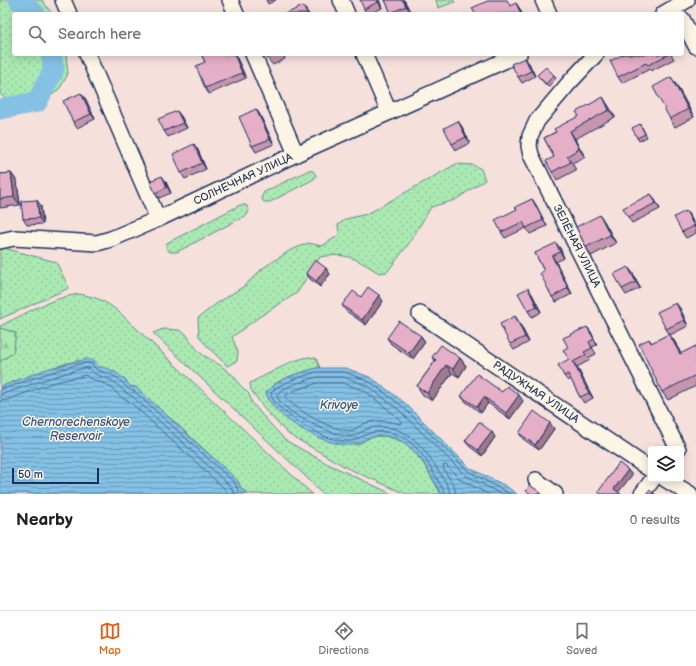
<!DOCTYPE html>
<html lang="en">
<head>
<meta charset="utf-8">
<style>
	:root { --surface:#fff; --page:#f2f2f2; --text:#222; --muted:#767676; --line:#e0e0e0; --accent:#ea580c }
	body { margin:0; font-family:"Balsamiq Sans",sans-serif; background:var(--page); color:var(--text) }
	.controls { position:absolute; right:12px; bottom:12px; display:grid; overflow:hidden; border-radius:4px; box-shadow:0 2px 10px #0003 }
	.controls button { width:36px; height:36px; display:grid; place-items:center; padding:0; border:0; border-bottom:1px solid var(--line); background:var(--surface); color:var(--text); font:20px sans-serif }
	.scale { position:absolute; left:12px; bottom:10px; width:87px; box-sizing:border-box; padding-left:4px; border:2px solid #1b2f5e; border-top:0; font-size:11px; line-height:14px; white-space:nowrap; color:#1b2f5e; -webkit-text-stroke:3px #fcf5e5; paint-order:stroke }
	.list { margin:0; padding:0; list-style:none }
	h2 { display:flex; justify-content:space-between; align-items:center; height:52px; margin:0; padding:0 16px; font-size:17px }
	h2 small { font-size:13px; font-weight:400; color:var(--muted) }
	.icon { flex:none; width:22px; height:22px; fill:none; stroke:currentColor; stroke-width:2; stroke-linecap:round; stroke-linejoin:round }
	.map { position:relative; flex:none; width:696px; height:494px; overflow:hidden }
	.search { position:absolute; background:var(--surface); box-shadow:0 2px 10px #0003; left:12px; right:12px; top:12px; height:44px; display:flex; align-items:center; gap:10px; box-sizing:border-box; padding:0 14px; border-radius:4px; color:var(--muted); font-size:15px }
	.sheet { height:116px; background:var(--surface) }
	nav { display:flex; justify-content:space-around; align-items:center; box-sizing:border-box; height:56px; border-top:1px solid var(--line); background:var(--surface); font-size:11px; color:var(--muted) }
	nav a { display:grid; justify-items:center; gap:2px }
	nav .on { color:var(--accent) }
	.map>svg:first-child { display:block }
	.grass { fill:url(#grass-dots); stroke:#628c88 }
	.forest { fill:url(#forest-firs); stroke:#628c88 }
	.water { fill:url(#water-rules); stroke:#5a87ae }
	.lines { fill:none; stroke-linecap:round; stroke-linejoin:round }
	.shore { stroke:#456994; stroke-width:1 }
	.river { stroke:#84c1e4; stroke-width:21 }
	.minor-casing { stroke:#1b2f5e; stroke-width:18 }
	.minor { stroke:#fcf5e5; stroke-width:15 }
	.wall { fill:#c596ac; stroke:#1b2f5e }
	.shaded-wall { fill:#a07a8c; stroke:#1b2f5e }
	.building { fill:#e5afc8; stroke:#1b2f5e }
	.labels { text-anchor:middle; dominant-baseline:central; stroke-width:3; stroke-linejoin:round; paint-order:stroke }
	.street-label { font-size:11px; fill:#1b2f5e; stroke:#fcf5e5 }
	.water-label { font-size:12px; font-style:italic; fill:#355480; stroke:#fcf5e5 }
</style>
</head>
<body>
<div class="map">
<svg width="696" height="494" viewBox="0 0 696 494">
	<defs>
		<pattern id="grass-dots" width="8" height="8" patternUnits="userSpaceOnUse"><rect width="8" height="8" fill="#aae9b1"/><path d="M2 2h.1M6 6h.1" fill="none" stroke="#92c89b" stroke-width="1.8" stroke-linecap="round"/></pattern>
		<pattern id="forest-firs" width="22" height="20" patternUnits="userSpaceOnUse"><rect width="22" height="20" fill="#aae9b1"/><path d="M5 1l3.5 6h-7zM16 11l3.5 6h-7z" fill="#92c89b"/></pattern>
		<pattern id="water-rules" width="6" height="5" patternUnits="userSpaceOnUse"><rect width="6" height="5" fill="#84c1e4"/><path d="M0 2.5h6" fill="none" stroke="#6b9dbc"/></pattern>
	</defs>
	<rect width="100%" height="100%" fill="#f5e0dc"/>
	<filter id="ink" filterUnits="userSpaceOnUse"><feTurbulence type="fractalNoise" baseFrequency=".025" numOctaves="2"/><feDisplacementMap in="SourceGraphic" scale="8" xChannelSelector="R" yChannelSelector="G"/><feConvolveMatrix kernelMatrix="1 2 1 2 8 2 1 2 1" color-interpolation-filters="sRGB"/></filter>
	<g filter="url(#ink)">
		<g class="grass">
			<path d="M0,0h15l14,14h-15v40h33l-2,13 1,9 -4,12 -7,9 -25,6 -10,-9z"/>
			<path d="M27,0h15l10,14h-11l-5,-6z"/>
			<path d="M436,0h17l2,2 -17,6z"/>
			<path d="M57,54h9l2,20 -8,14 -18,16 10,-17 6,-17z"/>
			<path d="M456,164l17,1 8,4 4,11 -30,20 -24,7 -23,38 -21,27 -8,1c-23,-14 -31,-21 -59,-16l-23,36 -38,24 -27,20 6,15 -1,9 -10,5 -22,-22 -6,-8 -1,-18 18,-14 28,-18 19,-18 26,-17 19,-8 14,3 17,-11 -1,-10 8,-6 21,-5z"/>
			<path d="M309,170l4,1 3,4 -2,4 -44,23h-6l-3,-4 3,-6z"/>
			<path d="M240,205h6l3,5 -2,5 -70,37h-7l-4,-4 1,-5z"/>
			<path d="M0,247l56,15 13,26 -69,31z"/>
			<path d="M79,294c18,3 27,7 41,19l192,181h-64l-7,-6 -3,-7 -64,-60 -45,-35 -3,-6 -27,-13 -21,-7 -31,9 -47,18v-26l13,-8 3,-20 -16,-5v-2c25,-12 50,-28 79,-32z"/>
			<path d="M163,329l16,1 7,4 10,14 7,7 17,10 15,12 4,7 10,10 3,9 11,13 22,24 43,24 64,30h-70l-17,-18 -152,-143z"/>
			<path d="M308,357l8,1 4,10h-4l-26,8 -16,8 35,48 13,7 35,6 14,-8 13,-1 14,4 14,9 11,14 18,31h-35l-59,-26 -31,-18 -28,-16 -22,-23 -15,-21 -1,-7 43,-22z"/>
		</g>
		<path class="forest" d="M0,328l16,5 -3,20 -13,8z"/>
		<g class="water">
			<path d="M87,359l8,2 4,6c12,0 24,9 31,19l6,1 102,94 3,7 7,6h-248v-107l47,-18z"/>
			<path d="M316,368h30l26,10 33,25 65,65 36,18 11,8h-76c-10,-19 -22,-45 -42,-54 -8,-4 -19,-6 -27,-3 -9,2 -14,8 -23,8 -23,1 -79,-28 -83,-53 14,-14 31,-18 50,-24z"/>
		</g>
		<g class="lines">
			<g class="shore">
				<path d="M318,383h25l22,8 30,24 6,6 1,2 -2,1c-11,-3 -22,-5 -34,-1 -4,1 -8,5 -13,7 -17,4 -57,-20 -68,-33l1,-2 10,-5z"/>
				<path d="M0,390l49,-17 30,-9 8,-1 5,1 5,6c9,3 16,4 24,11 6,6 5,8 13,10l101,92 3,7 4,4"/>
				<path d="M0,395l50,-17 30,-9 9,-1c8,10 12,7 22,12 9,5 11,12 21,16l98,90 5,8"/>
				<path d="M0,401l7,-1 45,-17 34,-8c7,7 14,6 23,11 8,5 9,12 20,15l96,88 3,5"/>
				<path d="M445,494l-1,-3c-12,-20 -22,-44 -43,-55 -9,-4 -21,-6 -30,-3 -9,2 -14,8 -23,8 -8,0 -17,-2 -24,-5 -13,-6 -53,-28 -53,-43l6,-6 15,-7 24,-8h29l25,10 32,24 66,65 42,23"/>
				<path d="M450,494c-1,-10 -11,-21 -16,-30 -14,-23 -34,-42 -64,-36 -8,2 -13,9 -22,8 -17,-1 -68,-24 -71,-41l3,-4 14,-7 23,-7h27l24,9 31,24 66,65 36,19"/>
				<path d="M456,494l-2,-8 -11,-18 1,-3h2l15,15 27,14"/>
			</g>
			<g class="river">
				<path d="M19,0l16,14"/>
				<path d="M0,109l37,-7 17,-33 -3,-15"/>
			</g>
			<defs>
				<g id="minor">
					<path d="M63,0l6,14"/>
					<path d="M230,0l6,14"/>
					<path d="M341,0l6,14"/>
					<path d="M543,0l6,14"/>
					<path d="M663,14l24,-14"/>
					<path d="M682,19l14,27"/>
					<path d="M87,54l71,165"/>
					<path d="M253,54l43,100"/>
					<path d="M364,54l25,58"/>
					<path d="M596,54l-27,29 -32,38 -7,15 -1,10 2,9 147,294"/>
					<path d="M0,241l14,-3 83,5 14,-4 47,-20 138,-65 223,-100"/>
					<path d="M420,314l231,156"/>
					<path d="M665,479l25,15"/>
					<path d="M536,480l19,14"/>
					<path d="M642,494l11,-15"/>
				</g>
			</defs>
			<use href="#minor" class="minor-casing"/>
			<use href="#minor" class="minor"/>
		</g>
		<g class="wall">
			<path d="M266,0h10l-8,4z"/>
			<path d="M379,0l3,8 -13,6h-2l-3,-5z"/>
			<path d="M385,0h19l6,11 -6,3h-12z"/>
			<path d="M201,54h34l11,24 -37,16 -4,-6v-26z"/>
			<path d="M266,54h24l-6,3 1,2 -12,6 -6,-7z"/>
			<path d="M624,54h47l3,5 -23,12 -1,-2 -28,14 -4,-6z"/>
			<path d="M529,63l6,13 -13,7 -4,-6z"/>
			<path d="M537,75h17l2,3 -8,9z"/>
			<path d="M671,77l6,9 17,31 -19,10 -5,-8z"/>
			<path d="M85,98l10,21 -18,9 -4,-6z"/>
			<path d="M608,105l7,12 -40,22 10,18 -13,6 4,7 -19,10 -5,-8 2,-15 -10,-19z"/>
			<path d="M256,109l4,6 14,29 -18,8 -4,-6z"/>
			<path d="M181,116l6,12 -19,9 -4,-6z"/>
			<path d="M458,121l4,6 8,16 -14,7 -4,-6z"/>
			<path d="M642,127l5,10 -8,4 -2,-3z"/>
			<path d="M198,150l8,19 -21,10 -4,-6z"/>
			<path d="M11,173l6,8 3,24 -20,3v-34z"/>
			<path d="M166,182l5,11 -12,5 -4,-5z"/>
			<path d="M532,199l4,6 11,21 -17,8 -4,-6 -21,10 -4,-6 16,-23z"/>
			<path d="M655,200l5,9 -28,14 -4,-6z"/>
			<path d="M41,206l2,18 -16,1 -4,-6z"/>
			<path d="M600,215l5,8 11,20 -25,13 -5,-9z"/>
			<path d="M690,216l6,12v5l-10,5 -4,-6z"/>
			<path d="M560,248l4,10 -8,4 16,32 -16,8 -4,-5 -8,-26 -9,-18z"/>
			<path d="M632,272l8,16 -14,7 -4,-6z"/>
			<path d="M306,273l24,1 -10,13 -10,-8z"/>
			<path d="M532,294l9,18 -9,5 -4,-6z"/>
			<path d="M361,297l22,4 -17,24 -20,-14 -4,-6z"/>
			<path d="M680,308l8,18 -18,9 -4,-6z"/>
			<path d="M519,322l10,20 -15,8 -4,-6z"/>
			<path d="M587,327l4,5 6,13 -5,2 4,7 -8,4 2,2 -13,7 16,31 -9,5 -4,-6 -9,-18 -3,2 -4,-5 5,-17 -1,-12z"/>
			<path d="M669,334l6,8 6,12 15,-8v40l-28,14 -6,-8 -13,-53 3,4z"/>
			<path d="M421,336l4,6 -12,17 -22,-15 -4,-6z"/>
			<path d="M432,357l28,1 6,8 -7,11 -7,-4 -20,28 -9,-6 -6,-9 18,-25z"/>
			<path d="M502,392l21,9 -13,18 -22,-16 -7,10 -16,-12 -4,-5z"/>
			<path d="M550,423l4,6 -15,21 -16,-11 -4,-6z"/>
			<path d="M495,437l-13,19 -13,-10 -4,-5z"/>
		</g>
		<g class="shaded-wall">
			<path d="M378,0h1l3,8 -4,-6z"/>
			<path d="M403,0h1l6,11 -4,-5z"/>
			<path d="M516,3l4,6 2,5h-1z"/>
			<path d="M303,6l6,8h-2z"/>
			<path d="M234,54h1l1,2 10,22 -4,-5z"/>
			<path d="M525,58l4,5 6,13 -4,-5z"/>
			<path d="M671,77l6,9 17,31 -6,-8z"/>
			<path d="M81,93l4,5 10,21 -4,-5z"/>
			<path d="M603,97l5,8 7,12 -6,-7z"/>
			<path d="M256,109l4,6 14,29 -4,-5z"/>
			<path d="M177,111l4,5 6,12 -4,-5z"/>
			<path d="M458,121l4,6 8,16 -4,-6z"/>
			<path d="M570,131l5,8 10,18 -6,-8z"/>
			<path d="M194,144l4,6 8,19 -4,-6z"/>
			<path d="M11,173l6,8 3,24 -6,-8z"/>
			<path d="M162,176l4,6 5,11 -4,-6z"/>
			<path d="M651,194l4,6 5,9 -4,-6z"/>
			<path d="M532,199l4,6 11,21 -4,-6z"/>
			<path d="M37,200l4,6 2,18 -4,-6z"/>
			<path d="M686,211l4,5 6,13 -2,-3z"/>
			<path d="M600,215l5,8 11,20 -6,-8z"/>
			<path d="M556,243l4,5 4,10 -4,-6z"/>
			<path d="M552,256l4,6 16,32 -4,-6z"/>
			<path d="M628,267l4,5 8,16 -4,-6z"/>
			<path d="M326,268l4,6 -10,13 -4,-6z"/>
			<path d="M528,288l4,6 9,18 -4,-5z"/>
			<path d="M379,295l4,6 -17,24 -4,-5z"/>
			<path d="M676,303l4,5 8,18 -4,-6z"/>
			<path d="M515,316l4,6 10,20 -4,-5z"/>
			<path d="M587,327l4,5 6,13 -3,-6z"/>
			<path d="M669,334l6,8 10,20 -5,-8z"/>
			<path d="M421,336l4,6 -12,17 -4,-6z"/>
			<path d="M460,358l6,8 -7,11 -6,-8z"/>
			<path d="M573,362l4,5 16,31 -4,-5z"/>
			<path d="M446,365l6,8 -20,28 -5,-8z"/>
			<path d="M519,395l4,6 -13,18 -4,-6z"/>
			<path d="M484,397l4,6 -7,10 -4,-6z"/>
			<path d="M550,423l4,6 -15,21 -4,-5z"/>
			<path d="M492,432l3,5 -13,19 -4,-6z"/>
			<path d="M628,470l4,5 -15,19 -3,-5z"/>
		</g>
		<g class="building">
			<path d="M360,0h18v2l-14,7z"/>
			<path d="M385,0h18l3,6 -15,7z"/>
			<path d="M490,0h17l3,6 6,-3 5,11h-46l-3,-6z"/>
			<path d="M303,6l4,8h-22z"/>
			<path d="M201,54h33l8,19 -37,15 -9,-22 9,-4z"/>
			<path d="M266,54h10l-9,4z"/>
			<path d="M624,54h45l-21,11 -2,-2 -28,14 -8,-16z"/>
			<path d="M525,58l6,13 -13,6 -7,-13z"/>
			<path d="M546,67l8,8 -8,9 -9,-9z"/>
			<path d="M671,77l17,32 -18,10 -17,-32z"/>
			<path d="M81,93l10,21 -18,8 -10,-21z"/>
			<path d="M603,97l6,13 -39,21 9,18 -12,7 4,6 -19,10 -6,-11 8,-4 -10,-19 12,-6 -2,-3 25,-13 -3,-4z"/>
			<path d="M256,109l14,30 -18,7 -13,-29z"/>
			<path d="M177,111l6,12 -19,8 -6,-12z"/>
			<path d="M458,121l8,16 -14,7 -8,-16z"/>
			<path d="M640,124l5,10 -8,4 -5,-10z"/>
			<path d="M194,144l8,19 -21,10 -8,-19z"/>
			<path d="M11,173l3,24 -14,2v-25z"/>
			<path d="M162,176l5,11 -12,6 -5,-12z"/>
			<path d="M651,194l5,9 -28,14 -5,-9z"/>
			<path d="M532,199l11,21 -17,8 -3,-6 -22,10 -6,-12 22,-11 -2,-2z"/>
			<path d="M37,200l2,18 -16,1 -2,-18z"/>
			<path d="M686,211l8,15 -12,6 -8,-15z"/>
			<path d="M600,215l10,20 -24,12 -10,-20z"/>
			<path d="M556,243l4,9 -8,4 16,32 -16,9 -12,-24 4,-2 -9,-18z"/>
			<path d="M315,260l11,8 -10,13 -10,-8z"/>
			<path d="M628,267l8,15 -14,7 -8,-15z"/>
			<path d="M368,287l11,8 -17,25 -20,-15 11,-14 8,6z"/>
			<path d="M528,288l9,19 -9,4 -10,-18z"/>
			<path d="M676,303l8,17 -18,9 -9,-17z"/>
			<path d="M515,316l10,21 -15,7 -10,-20z"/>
			<path d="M399,321l22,15 -12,17 -22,-15z"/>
			<path d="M587,327l7,12 -5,3 3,6 -8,4 2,3 -13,7 16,31 -9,4 -12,-23 -4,2 -6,-11 11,-6 -6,-9 5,-3 -5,-9z"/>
			<path d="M669,334l11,20 16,-8v29l-34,17 -23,-48 10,-5 2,4z"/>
			<path d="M441,345l19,13 -7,11 -7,-4 -19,28 -10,-7 19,-26 -4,-3z"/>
			<path d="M477,374l25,18 5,-6 12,9 -13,18 -22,-16 -7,10 -16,-11z"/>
			<path d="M534,411l16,12 -15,22 -16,-12z"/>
			<path d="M479,422l13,10 -14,18 -13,-9z"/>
			<path d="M619,463l9,7 -14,19 7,5h-20l-3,-2z"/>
			<path d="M530,485l11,8 -1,1h-9l-5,-3z"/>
			<path d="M649,490l6,4h-9z"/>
		</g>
	</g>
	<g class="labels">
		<g class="street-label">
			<text transform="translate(243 179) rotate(-25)">СОЛНЕЧНАЯ УЛИЦА</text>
			<text transform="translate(577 246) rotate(63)">ЗЕЛЁНАЯ УЛИЦА</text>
			<text transform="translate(536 392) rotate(34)">РАДУЖНАЯ УЛИЦА</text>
		</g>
		<g class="water-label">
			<text x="339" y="405">Krivoye</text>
			<text x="76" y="422">Chernorechenskoye<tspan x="76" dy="14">Reservoir</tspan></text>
		</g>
	</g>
</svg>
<div class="controls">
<button><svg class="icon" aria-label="layers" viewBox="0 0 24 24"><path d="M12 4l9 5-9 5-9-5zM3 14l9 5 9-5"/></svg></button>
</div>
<div class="scale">50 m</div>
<div class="search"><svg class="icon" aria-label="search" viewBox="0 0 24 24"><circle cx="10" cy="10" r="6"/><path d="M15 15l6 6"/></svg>Search here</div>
</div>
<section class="sheet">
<h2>Nearby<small>0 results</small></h2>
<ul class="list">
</ul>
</section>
<nav>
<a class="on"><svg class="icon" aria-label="map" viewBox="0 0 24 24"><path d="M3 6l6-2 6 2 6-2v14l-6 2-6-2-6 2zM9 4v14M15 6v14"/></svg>Map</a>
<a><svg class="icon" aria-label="directions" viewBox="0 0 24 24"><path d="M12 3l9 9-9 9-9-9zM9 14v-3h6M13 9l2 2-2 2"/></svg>Directions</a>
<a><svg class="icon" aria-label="saved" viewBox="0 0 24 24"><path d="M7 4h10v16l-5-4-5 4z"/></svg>Saved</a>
</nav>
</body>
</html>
